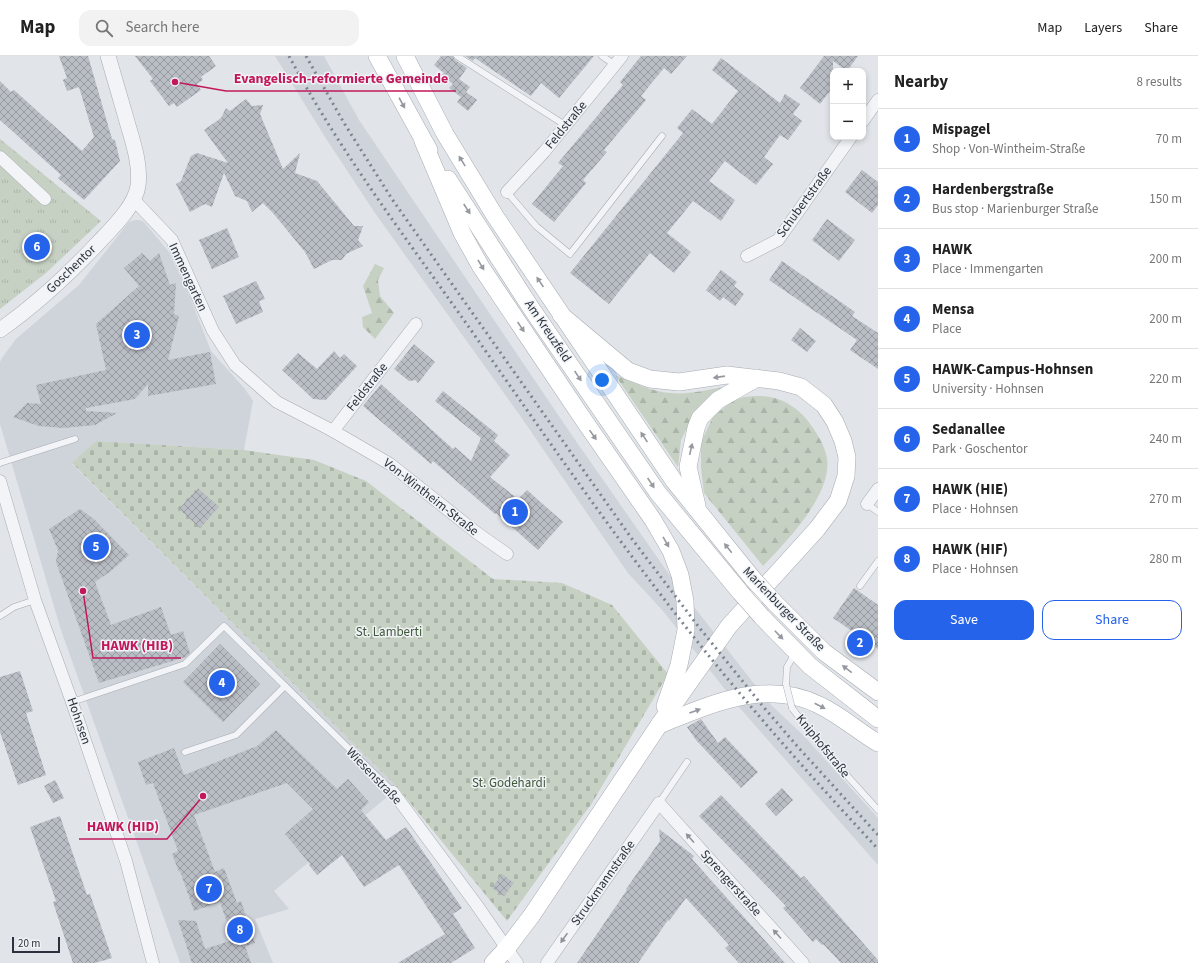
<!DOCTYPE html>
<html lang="en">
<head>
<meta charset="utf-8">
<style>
	:root { --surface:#fff; --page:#f2f2f2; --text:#222; --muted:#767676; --line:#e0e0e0; --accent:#2563eb }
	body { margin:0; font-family:"Source Sans 3",sans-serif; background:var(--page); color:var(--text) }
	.controls { position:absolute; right:12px; top:12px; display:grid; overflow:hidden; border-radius:8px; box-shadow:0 2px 6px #0003 }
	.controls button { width:36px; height:36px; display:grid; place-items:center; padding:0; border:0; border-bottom:1px solid var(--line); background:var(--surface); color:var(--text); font:20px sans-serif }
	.scale { position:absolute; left:12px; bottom:10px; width:48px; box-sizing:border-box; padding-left:4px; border:2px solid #2b323e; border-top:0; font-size:11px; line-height:14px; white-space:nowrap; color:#2b323e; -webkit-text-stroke:3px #f0f3f6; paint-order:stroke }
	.you { position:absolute; left:602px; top:324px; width:14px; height:14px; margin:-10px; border:3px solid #fff; border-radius:50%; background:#1a73e8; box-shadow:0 0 0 6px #1a73e833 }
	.badge { display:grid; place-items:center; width:26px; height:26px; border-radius:50%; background:var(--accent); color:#fff; font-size:13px; font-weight:700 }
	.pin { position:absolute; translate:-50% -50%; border:2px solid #fff; box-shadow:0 1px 4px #0006 }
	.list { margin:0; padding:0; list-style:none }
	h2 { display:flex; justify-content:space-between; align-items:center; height:52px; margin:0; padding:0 16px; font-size:17px }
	h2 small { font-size:13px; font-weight:400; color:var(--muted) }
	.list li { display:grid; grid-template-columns:26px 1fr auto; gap:12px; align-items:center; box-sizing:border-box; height:60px; padding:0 16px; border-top:1px solid var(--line) }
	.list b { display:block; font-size:15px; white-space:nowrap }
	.list p { margin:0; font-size:13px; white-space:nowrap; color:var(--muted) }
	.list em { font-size:13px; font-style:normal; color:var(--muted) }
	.actions { display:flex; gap:8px; padding:12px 16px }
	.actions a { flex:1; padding:9px 0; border:1px solid var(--accent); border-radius:12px; text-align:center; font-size:14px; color:var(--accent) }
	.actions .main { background:var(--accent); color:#fff }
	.icon { flex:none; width:22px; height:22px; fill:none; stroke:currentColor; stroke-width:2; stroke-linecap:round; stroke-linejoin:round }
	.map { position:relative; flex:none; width:878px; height:907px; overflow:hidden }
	header { display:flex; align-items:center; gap:24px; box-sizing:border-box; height:56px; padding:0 20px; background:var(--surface); border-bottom:1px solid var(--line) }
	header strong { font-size:19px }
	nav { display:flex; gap:22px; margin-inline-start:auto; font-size:14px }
	.search { width:280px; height:36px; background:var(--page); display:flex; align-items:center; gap:10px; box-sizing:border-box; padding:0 14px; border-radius:12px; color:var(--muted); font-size:15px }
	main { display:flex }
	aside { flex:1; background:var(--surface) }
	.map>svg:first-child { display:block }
	.built { fill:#cfd3da }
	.forest { fill:url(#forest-firs) }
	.cemetery { fill:url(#cemetery-stones) }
	.park { fill:url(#park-tufts) }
	.building { fill:url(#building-cross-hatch) }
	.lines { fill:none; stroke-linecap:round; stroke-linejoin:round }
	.service-casing { stroke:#a7abb2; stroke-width:7 }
	.minor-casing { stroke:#a7abb2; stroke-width:13 }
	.tertiary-casing { stroke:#a7abb2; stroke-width:16 }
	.secondary-casing { stroke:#a7abb2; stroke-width:18 }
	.service { stroke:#f3f4f7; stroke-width:6 }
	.minor { stroke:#f3f4f7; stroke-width:12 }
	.tertiary { stroke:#f3f4f7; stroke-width:15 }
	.secondary { stroke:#fff; stroke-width:17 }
	.rail { stroke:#7c8490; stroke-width:3; stroke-dasharray:2 4; stroke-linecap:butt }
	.service-bridge-casing { stroke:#a7abb2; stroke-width:7; stroke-linecap:butt }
	.secondary-bridge-casing { stroke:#a7abb2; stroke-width:18; stroke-linecap:butt }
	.service-bridge { stroke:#f3f4f7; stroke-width:6 }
	.secondary-bridge { stroke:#fff; stroke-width:17 }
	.oneway { fill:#95989e }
	.oneway2 { fill:#8f939a }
	.labels { text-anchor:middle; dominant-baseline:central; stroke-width:3; stroke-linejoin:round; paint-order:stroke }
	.street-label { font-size:13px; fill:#2b323e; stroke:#f0f3f6 }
	.park-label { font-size:13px; fill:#40583a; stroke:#f0f3f6 }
	.leader { fill:none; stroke:#c2185b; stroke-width:1.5 }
	.callout-dot { fill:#c2185b; stroke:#f0f3f6; stroke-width:1.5 }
	.callout-label { font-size:14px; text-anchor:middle; font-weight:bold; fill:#c2185b; stroke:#f0f3f6; stroke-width:3; stroke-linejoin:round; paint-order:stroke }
</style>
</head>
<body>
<header>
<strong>Map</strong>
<div class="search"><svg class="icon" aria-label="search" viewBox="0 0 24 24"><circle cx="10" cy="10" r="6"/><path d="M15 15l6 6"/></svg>Search here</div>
<nav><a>Map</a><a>Layers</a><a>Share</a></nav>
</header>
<main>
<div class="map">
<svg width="878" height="907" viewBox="0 0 878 907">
	<defs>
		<pattern id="forest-firs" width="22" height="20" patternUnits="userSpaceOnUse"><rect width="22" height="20" fill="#c7d1c3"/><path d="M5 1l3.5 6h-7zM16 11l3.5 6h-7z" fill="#abb4a9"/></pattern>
		<pattern id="cemetery-stones" width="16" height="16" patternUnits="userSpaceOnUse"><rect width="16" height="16" fill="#c7d1c3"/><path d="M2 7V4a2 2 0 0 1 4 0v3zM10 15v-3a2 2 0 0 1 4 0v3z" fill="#abb4a9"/></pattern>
		<pattern id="park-tufts" width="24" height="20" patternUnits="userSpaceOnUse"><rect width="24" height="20" fill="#c7d1c3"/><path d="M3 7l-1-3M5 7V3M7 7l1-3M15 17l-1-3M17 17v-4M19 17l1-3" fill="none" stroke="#abb4a9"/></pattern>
		<pattern id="building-cross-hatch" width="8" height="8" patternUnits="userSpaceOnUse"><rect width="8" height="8" fill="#b9bdc4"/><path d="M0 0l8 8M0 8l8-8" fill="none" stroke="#979aa1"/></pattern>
	</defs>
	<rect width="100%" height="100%" fill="#e1e4e8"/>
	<g class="built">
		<path d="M275,0h49l35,64 212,314 102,146 96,123 35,33 74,82v47l-139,-158 -76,-96 -35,-38 -109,-159 -144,-201 -50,-76z"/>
		<path d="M135,164h5l4,2 25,30 20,43 22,56 34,38 8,12 -9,49 -148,-9 -24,23 326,324 -124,103 15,18 -34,10 18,44h-93l-119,-333 -61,-206v-62l2,-4 14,-19 63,-54 50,-63z"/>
	</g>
	<g class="forest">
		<path d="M375,208l9,4 -6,12 2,16 14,17 -19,26 -12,-12 -1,-10 10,-4 -9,-27z"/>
		<path d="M615,319c18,7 36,17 56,18 19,2 39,-4 58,-7l-36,31 -12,23 -3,27z"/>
		<path d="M755,340c22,-1 39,8 53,25 8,11 17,24 19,38 5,36 -41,83 -64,107l-59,-73 -3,-25v-26l12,-25 19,-16 12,-4z"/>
	</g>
	<path class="cemetery" d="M96,385l148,9 70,10 52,21 127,98 69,4 50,22 56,69 -76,129 -85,118 -109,-133 -326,-325z"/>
	<path class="park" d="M0,83l101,82 -55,52 -46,36z"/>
	<g class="building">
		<path d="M59,0h29l24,83 3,1 5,21 -36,39 -26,-22 3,-3 -61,-55v-39l11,11 3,-2 68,61 12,-14 -15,-50 -12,4 -4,-11 4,-2z"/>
		<path d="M135,0h74l7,10 -15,11 2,3 -6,4 4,6 -24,17 -3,-4 -5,3 -19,-25 3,-2z"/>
		<path d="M441,0h12l2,4 12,8 -8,11 11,8 -4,5 11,8 -9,11 -11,-9 4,-5 -12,-9 4,-4 -11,-9 2,-2 -10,-8z"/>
		<path d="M465,0h129l-35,42 -18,-15 -10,13 -56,-38 -2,3z"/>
		<path d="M641,0h46l-16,18 -7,-6 -23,28 5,4 -42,50 3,2 -24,28 3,3 -32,39 -22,-18 31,-38 -5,-3 65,-78 -3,-3z"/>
		<path d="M824,0h34l-11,15 -14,-10v26l-13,17 -20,-16z"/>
		<path d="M721,2l59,45 5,-9 15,10 -7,10 9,7 -14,19 -8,-5 -16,22 9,7 -17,21 -31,-24 -16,20 26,19 -14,21 -28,-20 -26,32 24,19 -17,21 -24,-20 -41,51 -39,-31 113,-140 -6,-5 15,-19 20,15 26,-33 -26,-21z"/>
		<path d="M246,43l6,7 11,-1 -3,9 23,55 17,-16 -5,20 22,8 37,45h9l-5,14 5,6 -17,8 -4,6h-10l-18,9 -9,-17 -32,-39 -10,-10 -11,9 -5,-11 -12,-5 -11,-23 -12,34 -7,-3 -15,8 -14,-28 5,-3 10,-25 6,-3 31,10 -24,-33 17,-12 5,-10 4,3z"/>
		<path d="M862,114l16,12v23l-6,8 -27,-21z"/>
		<path d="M827,163l28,21 -16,21 -27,-21z"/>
		<path d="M227,172l12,29 -27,12 -13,-29z"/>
		<path d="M142,197l8,8 9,-8 11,32 6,-2 -2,31 5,2 -11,44 42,-8 6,32 -68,12v-12l-13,15 -49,9v3l31,2 -22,12 -32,3 -24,-2 -26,-9 14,-14 14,1 -5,-19 70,-15 -10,-46 43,-38 -15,-18z"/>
		<path d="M782,205l73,51 -3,4 26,17v36l-28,-19 7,-10 -88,-60z"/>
		<path d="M721,214l16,12 -3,4 10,8 -9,12 -12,-9 -3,4 -14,-11z"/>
		<path d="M256,225l9,18 -6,2 4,11 -27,12 -13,-28z"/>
		<path d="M800,272l16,13 -9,11 -16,-12z"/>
		<path d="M414,288l21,18 -17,21 -3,-3 -6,1 -15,-12z"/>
		<path d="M334,295l6,7 4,-4 13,12 -31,34 -13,-1 -31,-29 16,-17 19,16z"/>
		<path d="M381,328l72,65 2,-2 16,14 10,-23 -46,-37 8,-10 55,44 -4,6 16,14 -20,22 28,22 9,-9 36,32 -25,28 -42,-37 -1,1 -62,-53 -2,3 -68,-58z"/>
		<path d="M198,432l21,19 -19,21 -21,-19z"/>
		<path d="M80,453l14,10 35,36 -18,16 -16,11 16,43 50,-18 10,28 12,-4 7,22 -4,4 -87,26 -43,-121 2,-12 -9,-21z"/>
		<path d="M854,532l24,17v44l-45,-31z"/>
		<path d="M220,588l40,40 -37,38 -40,-40z"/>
		<path d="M20,615l13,40 -7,2 20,62 -28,10 -18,-53v-55z"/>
		<path d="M701,663l17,24 7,-6 33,35 -17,16 -45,-48 -9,-13z"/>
		<path d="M276,674l61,59 11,-10 21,23 -8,8 25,30 20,-13 56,81 -9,6 22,34 -24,15h-53l47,-29 -46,-69 -35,22 -22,-32 -25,20 -8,-10 1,-1 -25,-30 28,-25 -26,-26 -93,32 21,57 9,-4 13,35 4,-2 14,42 -10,3 6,17h-59l-14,-43 18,1 9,28 28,-9 -13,-38 -26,9 -14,-40 -1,1 -7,-18 6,-3 -25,-68 -7,2 -8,-23 36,-14 10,27 73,-29z"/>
		<path d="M55,724l9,18 -11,5 -9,-17z"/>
		<path d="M782,732l11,12 -17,16 -11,-12z"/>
		<path d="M721,739l80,83 3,-2 74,84v3h-37l-18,-19 -1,1 -6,-6 -3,3 -30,-34 3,-2 -87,-90z"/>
		<path d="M60,760l27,79 3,-1 22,64 -17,5h-22l-20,-61 3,-1 -26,-74z"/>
		<path d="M659,773l35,27 -2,3 93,104h-46l-14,-15 4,-3 -43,-47 -17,23 -1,-1 -30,43h-61l50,-73 -1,-1 34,-48z"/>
		<path d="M502,818l12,9 -10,13 -12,-8z"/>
	</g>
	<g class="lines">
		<defs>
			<g id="service">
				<path d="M457,0l108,69"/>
				<path d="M602,0l13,9"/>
				<path d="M507,136l29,34 34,28 92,-118"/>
				<path d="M0,407l75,-24"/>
				<path d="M867,448l11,8"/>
				<path d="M860,530l18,-25"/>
				<path d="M0,560l14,-9 21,-7"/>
				<path d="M786,628l1,-17 8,-14"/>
				<path d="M72,646l113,-38 39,-38 169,166"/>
				<path d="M792,652l31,41 55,61"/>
				<path d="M185,696l51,-17 49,-49"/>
				<path d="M659,747l28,-41"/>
			</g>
			<g id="minor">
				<path d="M863,65l15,-21"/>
				<path d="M0,101l45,42"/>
				<path d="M507,136l37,-40 78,-96"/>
				<path d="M134,144l38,40 41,91 22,34 42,37 56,29 57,33 87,69 30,21"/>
				<path d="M747,200l31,-16 73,-103"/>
				<path d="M333,375l83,-107"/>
				<path d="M0,425l35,119 37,102 54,159 27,102"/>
				<path d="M867,448l11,-15"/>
				<path d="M393,736l83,112 41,59"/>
				<path d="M547,907l112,-160 144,160"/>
			</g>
			<path id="tertiary" d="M0,274c37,-26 69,-56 100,-89 13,-14 35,-35 38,-55 3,-23 -6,-46 -12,-68 -6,-21 -12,-41 -18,-62"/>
			<g id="secondary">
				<path d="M377,0l52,94"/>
				<path d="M405,0l40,78 50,82 179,265 79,98"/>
				<path d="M423,85l39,92 19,34 102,152 70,101 18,31 9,24 5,26 1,29 -7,35 -14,41"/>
				<path d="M448,123l83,129 127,185 82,99"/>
				<path d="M697,450l-9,-39 8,-39 4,-10 18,-18 39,-22"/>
				<path d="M775,547l49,49 54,40"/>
				<path d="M762,561l48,49 68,53"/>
				<path d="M659,669c50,-20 107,-47 160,-20 21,10 39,26 59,38"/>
				<path d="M493,907l14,-15 25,-33 127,-190 70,-99 88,-97 21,-28 8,-25 1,-19 -4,-16 -8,-19 -11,-17 -23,-18 -22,-6 -52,-6 -48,7 -29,-3 -22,-8 -67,-56"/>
			</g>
		</defs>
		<use href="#service" class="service-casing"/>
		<use href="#minor" class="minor-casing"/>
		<use href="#tertiary" class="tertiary-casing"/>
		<use href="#secondary" class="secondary-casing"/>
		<use href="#service" class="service"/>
		<use href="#minor" class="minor"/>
		<use href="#tertiary" class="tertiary"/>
		<use href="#secondary" class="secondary"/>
		<g class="rail">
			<path d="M289,0c52,98 121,187 184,277 71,101 140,202 216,298 60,76 124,148 189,218"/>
			<path d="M306,0l38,67 48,76 240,340 66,87 63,78 36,42 81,89"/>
		</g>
		<defs>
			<path id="service-bridge" d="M786,628l6,24"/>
			<g id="secondary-bridge">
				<path d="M753,523l22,24"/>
				<path d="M740,536l22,25"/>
			</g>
		</defs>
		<use href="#service-bridge" class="service-bridge-casing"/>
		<use href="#secondary-bridge" class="secondary-bridge-casing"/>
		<use href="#service-bridge" class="service-bridge"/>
		<use href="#secondary-bridge" class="secondary-bridge"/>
	</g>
	<defs><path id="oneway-solid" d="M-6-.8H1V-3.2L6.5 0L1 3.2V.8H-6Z"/></defs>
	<g class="oneway">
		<use href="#oneway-solid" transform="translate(402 47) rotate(61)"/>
		<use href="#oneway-solid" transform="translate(462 105) rotate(-122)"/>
		<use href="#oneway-solid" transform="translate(467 153) rotate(57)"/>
		<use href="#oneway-solid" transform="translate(481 209) rotate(59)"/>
		<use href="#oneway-solid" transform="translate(540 226) rotate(-124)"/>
		<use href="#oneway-solid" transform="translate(521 271) rotate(56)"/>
		<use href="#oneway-solid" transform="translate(578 320) rotate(56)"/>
		<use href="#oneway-solid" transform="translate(719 321) rotate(172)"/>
		<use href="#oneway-solid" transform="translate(593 379) rotate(55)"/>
		<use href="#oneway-solid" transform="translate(644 381) rotate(-124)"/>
		<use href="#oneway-solid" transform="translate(691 393) rotate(-77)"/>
		<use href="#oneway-solid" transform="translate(651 427) rotate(56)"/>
		<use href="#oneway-solid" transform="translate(666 486) rotate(60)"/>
		<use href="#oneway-solid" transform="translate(728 492) rotate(-129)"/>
		<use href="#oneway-solid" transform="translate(779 579) rotate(46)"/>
		<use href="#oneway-solid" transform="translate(847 613) rotate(-143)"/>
		<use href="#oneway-solid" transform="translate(820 650) rotate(27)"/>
		<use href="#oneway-solid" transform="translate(695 655) rotate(-20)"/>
	</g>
	<g class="oneway2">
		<use href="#oneway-solid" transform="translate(690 782) rotate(-132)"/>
		<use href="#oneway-solid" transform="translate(777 878) rotate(-132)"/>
		<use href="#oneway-solid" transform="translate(564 882) rotate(125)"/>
	</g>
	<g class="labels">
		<g class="street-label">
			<text transform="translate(566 69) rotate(-51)">Feldstraße</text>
			<text transform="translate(804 146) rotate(-54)">Schubertstraße</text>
			<text transform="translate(71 213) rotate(-44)">Goschentor</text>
			<text transform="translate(188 221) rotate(65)">Immengarten</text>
			<text transform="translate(548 275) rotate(56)">Am Kreuzfeld</text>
			<text transform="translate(367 331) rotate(-52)">Feldstraße</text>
			<text transform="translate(431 441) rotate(38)">Von-Wintheim-Straße</text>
			<text transform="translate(784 553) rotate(46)">Marienburger Straße</text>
			<text transform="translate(79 665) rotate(71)">Hohnsen</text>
			<text transform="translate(823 690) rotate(51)">Kniphofstraße</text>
			<text transform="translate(374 720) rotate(46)">Wiesenstraße</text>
			<text transform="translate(603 827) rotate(-55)">Struckmannstraße</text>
			<text transform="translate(731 827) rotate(48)">Sprengerstraße</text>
		</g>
		<g class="park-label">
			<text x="389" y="576">St. Lamberti</text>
			<text x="509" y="727">St. Godehardi</text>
		</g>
	</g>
	<path class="leader" d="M175 26L226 35H456M83 535L93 602H181M203 740L167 783H79"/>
	<g class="callout-dot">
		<circle cx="175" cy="26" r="4"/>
		<circle cx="83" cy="535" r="4"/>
		<circle cx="203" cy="740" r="4"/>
	</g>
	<g class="callout-label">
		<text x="341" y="27">Evangelisch-reformierte Gemeinde</text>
		<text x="137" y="594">HAWK (HIB)</text>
		<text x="123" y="775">HAWK (HID)</text>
	</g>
</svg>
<div class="controls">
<button>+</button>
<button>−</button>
</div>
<div class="scale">20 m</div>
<div class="you"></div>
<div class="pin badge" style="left:515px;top:456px">1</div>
<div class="pin badge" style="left:860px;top:587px">2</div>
<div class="pin badge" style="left:137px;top:279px">3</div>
<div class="pin badge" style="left:222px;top:627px">4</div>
<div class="pin badge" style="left:96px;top:491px">5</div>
<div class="pin badge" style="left:37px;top:191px">6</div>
<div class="pin badge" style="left:209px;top:833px">7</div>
<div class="pin badge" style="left:240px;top:874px">8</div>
</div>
<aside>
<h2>Nearby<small>8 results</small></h2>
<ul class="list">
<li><span class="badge">1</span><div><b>Mispagel</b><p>Shop · Von-Wintheim-Straße</p></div><em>70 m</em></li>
<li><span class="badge">2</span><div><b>Hardenbergstraße</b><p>Bus stop · Marienburger Straße</p></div><em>150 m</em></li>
<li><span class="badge">3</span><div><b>HAWK</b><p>Place · Immengarten</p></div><em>200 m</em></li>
<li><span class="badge">4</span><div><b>Mensa</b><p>Place</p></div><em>200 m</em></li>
<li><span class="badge">5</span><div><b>HAWK-Campus-Hohnsen</b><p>University · Hohnsen</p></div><em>220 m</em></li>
<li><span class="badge">6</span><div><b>Sedanallee</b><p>Park · Goschentor</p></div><em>240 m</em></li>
<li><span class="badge">7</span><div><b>HAWK (HIE)</b><p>Place · Hohnsen</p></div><em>270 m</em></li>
<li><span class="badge">8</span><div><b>HAWK (HIF)</b><p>Place · Hohnsen</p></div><em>280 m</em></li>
</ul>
<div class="actions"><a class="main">Save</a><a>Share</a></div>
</aside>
</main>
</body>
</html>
